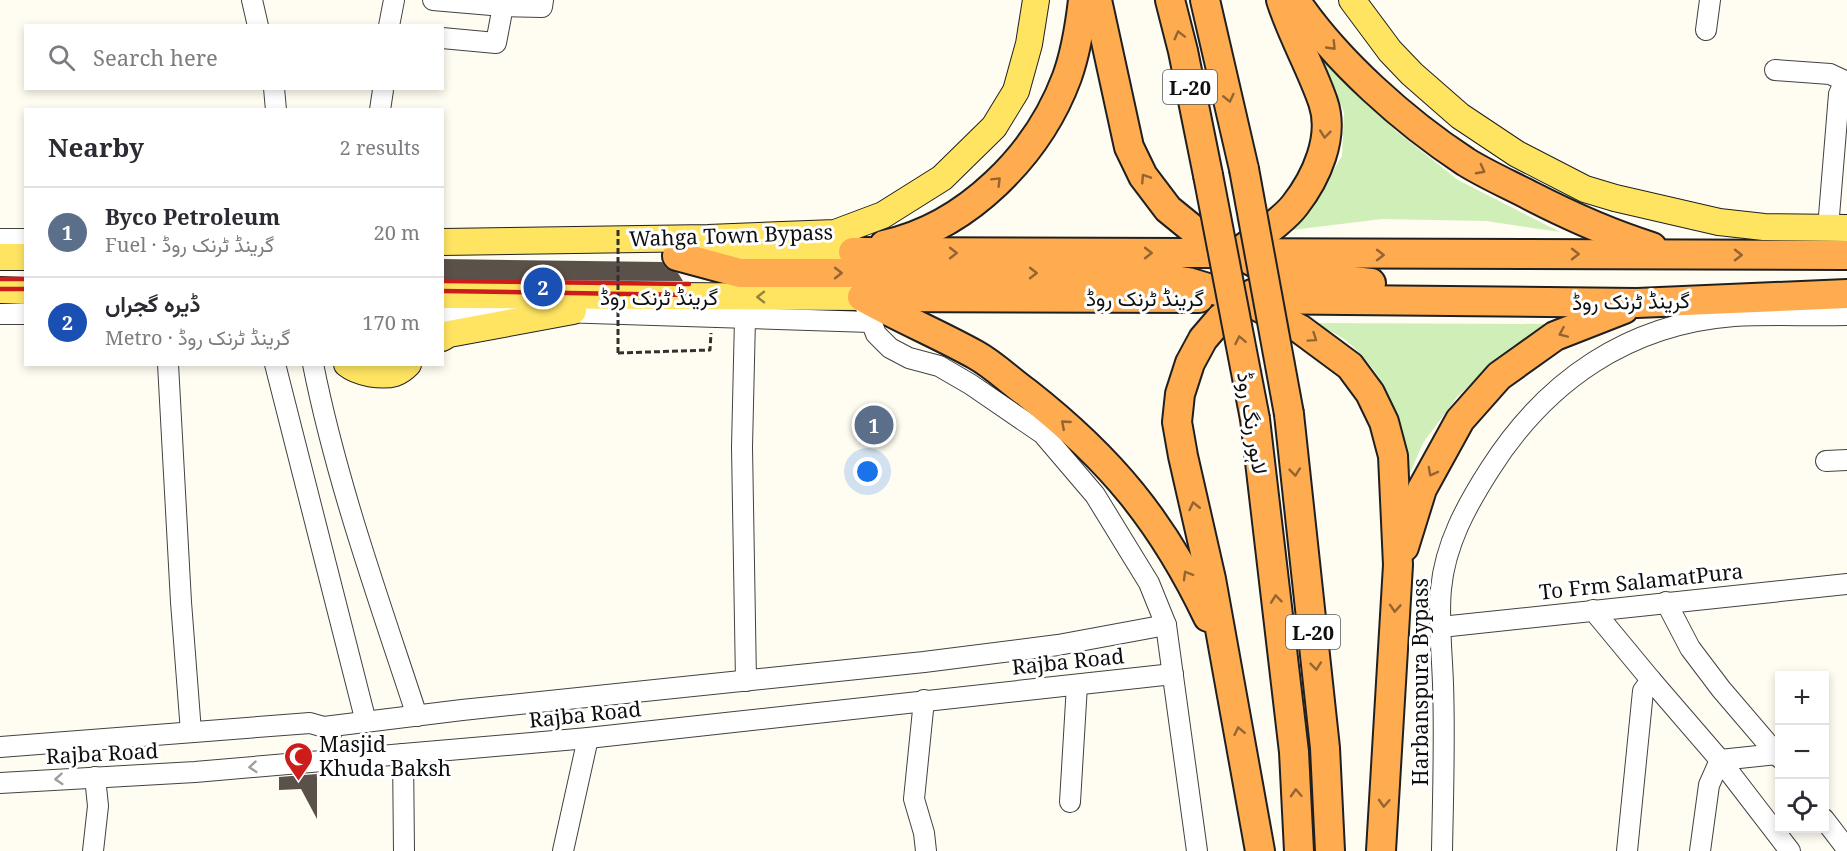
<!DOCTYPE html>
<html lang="en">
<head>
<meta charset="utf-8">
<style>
	:root { --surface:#fff; --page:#f7f7f7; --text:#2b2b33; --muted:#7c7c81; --line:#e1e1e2; --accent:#cd1d1a }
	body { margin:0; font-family:"Noto Serif",Vazirmatn,serif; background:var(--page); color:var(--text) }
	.controls { position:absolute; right:18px; bottom:18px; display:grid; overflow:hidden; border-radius:0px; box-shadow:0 3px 9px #0003 }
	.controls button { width:54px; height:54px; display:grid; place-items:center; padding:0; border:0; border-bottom:2px solid var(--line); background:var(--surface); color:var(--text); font:30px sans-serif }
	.you { position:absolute; left:868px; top:472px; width:21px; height:21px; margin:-15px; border:4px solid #fff; border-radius:50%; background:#1a73e8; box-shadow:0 0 0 9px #1a73e833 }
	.badge { display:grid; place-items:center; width:39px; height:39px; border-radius:50%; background:var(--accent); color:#fff; font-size:20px; font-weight:700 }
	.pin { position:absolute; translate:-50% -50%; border:3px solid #fff; box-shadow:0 2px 6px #0006 }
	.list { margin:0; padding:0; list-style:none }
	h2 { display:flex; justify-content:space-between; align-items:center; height:78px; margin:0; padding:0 24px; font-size:26px }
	h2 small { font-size:20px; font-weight:400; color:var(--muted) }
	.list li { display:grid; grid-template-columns:39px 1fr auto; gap:18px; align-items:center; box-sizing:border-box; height:90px; padding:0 24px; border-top:2px solid var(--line) }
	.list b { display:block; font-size:22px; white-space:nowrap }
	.list p { margin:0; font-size:20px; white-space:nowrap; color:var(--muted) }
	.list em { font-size:20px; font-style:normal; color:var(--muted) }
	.icon { flex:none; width:33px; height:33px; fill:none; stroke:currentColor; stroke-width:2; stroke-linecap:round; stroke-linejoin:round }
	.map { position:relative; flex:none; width:1847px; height:851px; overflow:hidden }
	.search { position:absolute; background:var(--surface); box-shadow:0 3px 9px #0003; left:24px; top:24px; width:420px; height:66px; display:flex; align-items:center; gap:15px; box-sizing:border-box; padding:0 21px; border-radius:0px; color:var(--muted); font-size:22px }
	.panel { position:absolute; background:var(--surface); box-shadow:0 3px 9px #0003; left:24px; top:108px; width:420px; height:258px; border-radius:0px }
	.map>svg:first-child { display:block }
	.green { fill:#d0eeb7 }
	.building { fill:#59514a }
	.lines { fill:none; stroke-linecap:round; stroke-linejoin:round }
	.minor-casing { stroke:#424242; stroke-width:22 }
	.major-casing { stroke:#202020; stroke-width:28 }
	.highway-casing { stroke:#202020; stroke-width:32 }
	.path { stroke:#313131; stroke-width:3; stroke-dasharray:6 3; stroke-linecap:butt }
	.minor { stroke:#fff; stroke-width:20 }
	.major { stroke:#ffe462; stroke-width:26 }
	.highway { stroke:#ffac50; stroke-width:28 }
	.rail { stroke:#cd1d1a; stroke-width:4.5 }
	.highway-bridge-casing { stroke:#202020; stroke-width:32; stroke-linecap:butt }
	.path-bridge { stroke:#313131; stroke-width:3; stroke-dasharray:6 3; stroke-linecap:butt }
	.highway-bridge { stroke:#ffac50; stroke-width:28 }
	.oneway { stroke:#936533 }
	.oneway2 { stroke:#93843d }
	.oneway3 { stroke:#9f9f9f }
	.labels { text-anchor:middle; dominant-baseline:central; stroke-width:6; stroke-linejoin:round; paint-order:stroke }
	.shield { fill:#fff; stroke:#575757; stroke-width:1.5 }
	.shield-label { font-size:20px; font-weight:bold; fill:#0f0f0f }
	.street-label { font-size:21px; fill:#0f0f0f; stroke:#fff }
	.poi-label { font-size:21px; fill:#0f0f0f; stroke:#fff; text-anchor:start }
</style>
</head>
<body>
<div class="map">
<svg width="1847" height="851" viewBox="0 0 1847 851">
	<rect width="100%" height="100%" fill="#fffdf2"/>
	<g class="green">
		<path d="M1317,50l79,81 62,49 102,52 -74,-11 -104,-2 -90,11 32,-44 18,-30 2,-44z"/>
		<path d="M1315,323l239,1 -41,22 -56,51 -34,46 -16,37c-2,-54 -18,-106 -63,-141 -9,-6 -20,-11 -29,-16z"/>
	</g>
	<g class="building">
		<path d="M442,259l220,3 4,6 12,5 5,8 -241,-1z"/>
		<path d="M317,774v45l-16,-30 -22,1v-13z"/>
	</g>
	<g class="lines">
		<defs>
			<g id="minor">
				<path d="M252,0l6,26"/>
				<path d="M433,0l70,6 39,1 1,-7"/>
				<path d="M389,26l5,-26"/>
				<path d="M1706,30l4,-30"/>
				<path d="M442,38l54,5 7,-37"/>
				<path d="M1775,70l55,4 15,7"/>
				<path d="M274,88l2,22"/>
				<path d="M380,110l3,-20"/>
				<path d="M1828,228l11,-134 6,-13h2"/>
				<path d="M0,239h26"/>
				<path d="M862,297l14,37 14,14 19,10 30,8 31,18 73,50 52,61 54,88 17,42 31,226"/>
				<path d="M559,312l311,10"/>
				<path d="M442,313l79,-1"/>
				<path d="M0,314h26"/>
				<path d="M745,318l-3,129 4,234"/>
				<path d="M168,364l13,238 10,130"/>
				<path d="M275,364l91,358"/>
				<path d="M313,364c24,120 66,236 104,352"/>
				<path d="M1826,461l21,-1"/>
				<path d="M1666,602l24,46 31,41 59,69"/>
				<path d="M1593,610l58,70"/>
				<path d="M1441,627l406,-43"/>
				<path d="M924,700l-10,99 10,34 2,18"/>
				<path d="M324,727l138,-17 462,-48 134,-17 108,-20"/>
				<path d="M0,747l310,-24 14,4 7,12 1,21"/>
				<path d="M403,754l1,97"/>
				<path d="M0,783l195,-11 393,-34 585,-64"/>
				<path d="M1070,802l7,-117"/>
				<path d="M1824,819l23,30"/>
				<path d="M93,851l5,-45 -3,-29"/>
				<path d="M563,851l25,-113"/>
				<path d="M1442,851c1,-56 3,-112 1,-167 -1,-32 -5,-64 -2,-95 4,-45 26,-84 49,-120 56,-88 138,-145 244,-153 37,-2 75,0 113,-1"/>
				<path d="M1627,851l16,-160 8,-11 69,80 70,91"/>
				<path d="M1700,851l9,-66 11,-25 57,-6"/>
			</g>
			<g id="major">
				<path d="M1352,0l38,51 22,23 48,42 57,38 68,35 30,9 104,24 45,5 83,1"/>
				<path d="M442,242l266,-4 127,-5 48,-18 59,-37 52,-51 22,-36 13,-47 7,-44"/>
				<path d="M695,255h115l43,-3"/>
				<path d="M0,257h26"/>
				<path d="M0,290l26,1"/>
				<path d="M442,295l420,2"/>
				<path d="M442,338l7,-4 124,-23"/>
				<path d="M347,364c11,9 35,13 48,9 5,-2 10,-6 13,-9"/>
			</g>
			<g id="highway">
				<path d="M1097,0l32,147 14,29 25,33 27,22 66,35 28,8 82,9"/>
				<path d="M1170,0l13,51 25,124"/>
				<path d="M1205,0l39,169"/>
				<path d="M1295,0c41,61 110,122 171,162 21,13 44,23 65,34 39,20 79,38 121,51"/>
				<path d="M884,245c83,-18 154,-90 183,-168 9,-25 13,-51 16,-77"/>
				<path d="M853,252l994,3"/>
				<path d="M1239,252c16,-13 44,-31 56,-47 21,-27 40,-68 28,-103 -12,-35 -31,-67 -42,-102"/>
				<path d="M677,256l63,17h386l62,9 56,17 56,30 50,37 20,27 14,29 9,34 5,109 -17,286"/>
				<path d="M1252,294l-31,24 -18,21 -13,24 -10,31 -3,28 6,34 28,123 49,272"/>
				<path d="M862,297l337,1"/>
				<path d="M866,299c36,20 74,36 110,56 18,10 34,26 51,38 84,66 135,128 181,224"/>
				<path d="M1251,299l386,4 210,-9"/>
				<path d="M1289,414l36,334 5,103"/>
				<path d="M1255,419l39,333 5,99"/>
				<path d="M1404,547l18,-58 38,-69 39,-44 56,-40 69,-27"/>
			</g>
		</defs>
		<use href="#minor" class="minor-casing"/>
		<use href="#major" class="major-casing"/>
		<use href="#highway" class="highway-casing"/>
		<path class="path" d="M618,353l92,-3 1,-17"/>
		<use href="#minor" class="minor"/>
		<use href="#major" class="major"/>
		<use href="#highway" class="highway"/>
		<g class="rail">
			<path d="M0,279h26"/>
			<path d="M442,281l247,3"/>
			<path d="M0,289h26"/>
			<path d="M442,291l248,4"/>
		</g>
		<defs>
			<g id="highway-bridge">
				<path d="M1244,169l45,245"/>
				<path d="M1208,175l47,244"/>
			</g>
		</defs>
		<use href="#highway-bridge" class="highway-bridge-casing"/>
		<path class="path-bridge" d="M618,353v-124"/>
		<use href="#highway-bridge" class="highway-bridge"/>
	</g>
	<defs><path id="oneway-chevron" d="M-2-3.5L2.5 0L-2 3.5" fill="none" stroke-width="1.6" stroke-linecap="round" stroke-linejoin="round" transform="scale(1.5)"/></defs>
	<g class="oneway">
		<use href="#oneway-chevron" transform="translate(1179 35) rotate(-104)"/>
		<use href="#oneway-chevron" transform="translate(1332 46) rotate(46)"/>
		<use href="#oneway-chevron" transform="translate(1229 98) rotate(77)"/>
		<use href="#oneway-chevron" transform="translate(1325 134) rotate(96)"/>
		<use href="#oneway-chevron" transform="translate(1481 170) rotate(28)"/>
		<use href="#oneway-chevron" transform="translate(1145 178) rotate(-123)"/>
		<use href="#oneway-chevron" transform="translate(997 181) rotate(-45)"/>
		<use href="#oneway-chevron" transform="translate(953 253)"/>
		<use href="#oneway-chevron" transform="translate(1148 253)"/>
		<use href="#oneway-chevron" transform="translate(1575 254)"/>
		<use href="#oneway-chevron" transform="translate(1380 255)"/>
		<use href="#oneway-chevron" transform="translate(1738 255)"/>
		<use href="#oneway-chevron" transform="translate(838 273)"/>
		<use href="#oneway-chevron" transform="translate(1033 273)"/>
		<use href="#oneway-chevron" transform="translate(1563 333) rotate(157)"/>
		<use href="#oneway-chevron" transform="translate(1313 338) rotate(34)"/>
		<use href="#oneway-chevron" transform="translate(1240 340) rotate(-101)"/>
		<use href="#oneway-chevron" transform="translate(1065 424) rotate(-139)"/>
		<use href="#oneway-chevron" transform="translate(1295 472) rotate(84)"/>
		<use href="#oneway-chevron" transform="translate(1432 472) rotate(118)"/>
		<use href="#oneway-chevron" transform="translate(1194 506) rotate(-103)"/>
		<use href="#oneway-chevron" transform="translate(1187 575) rotate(-120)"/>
		<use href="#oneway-chevron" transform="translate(1276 599) rotate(-97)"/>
		<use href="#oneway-chevron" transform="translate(1395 608) rotate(94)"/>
		<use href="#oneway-chevron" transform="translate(1316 666) rotate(84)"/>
		<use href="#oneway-chevron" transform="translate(1239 731) rotate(-102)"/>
		<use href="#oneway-chevron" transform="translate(1296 793) rotate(-93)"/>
		<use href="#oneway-chevron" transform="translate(1384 803) rotate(93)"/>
	</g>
	<use class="oneway2" href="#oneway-chevron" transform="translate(761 297) rotate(-180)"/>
	<g class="oneway3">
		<use href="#oneway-chevron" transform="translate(253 767) rotate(175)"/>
		<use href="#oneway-chevron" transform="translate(59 779) rotate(176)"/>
	</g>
	<defs>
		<symbol id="mosque-pin" viewBox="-11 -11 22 30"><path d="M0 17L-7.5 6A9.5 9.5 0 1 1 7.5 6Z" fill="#cd1d1a" stroke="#fff"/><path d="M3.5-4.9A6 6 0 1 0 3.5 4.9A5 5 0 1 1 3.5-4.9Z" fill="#fff"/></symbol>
	</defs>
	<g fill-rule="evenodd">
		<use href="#mosque-pin" x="282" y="740" width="33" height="45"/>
	</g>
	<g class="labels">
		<g class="shield">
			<rect x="1163" y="70" width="54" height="34" rx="4.5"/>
			<rect x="1286" y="615" width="54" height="34" rx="4.5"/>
		</g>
		<g class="shield-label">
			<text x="1190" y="87">L-20</text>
			<text x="1313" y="632">L-20</text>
		</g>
		<g class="street-label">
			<text transform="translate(731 235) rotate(-2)">Wahga Town Bypass</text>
			<text x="659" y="297">گرینڈ ٹرنک روڈ</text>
			<text x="1145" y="298">گرینڈ ٹرنک روڈ</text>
			<text transform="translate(1631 301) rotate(-1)">گرینڈ ٹرنک روڈ</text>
			<text transform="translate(1253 423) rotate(81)">لاہور رنگ روڈ</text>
			<text transform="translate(1641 581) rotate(-6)">To Frm SalamatPura</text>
			<text transform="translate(1068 661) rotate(-6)">Rajba Road</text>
			<text transform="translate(1420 682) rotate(-90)">Harbanspura Bypass</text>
			<text transform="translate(585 714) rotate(-6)">Rajba Road</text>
			<text transform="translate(102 753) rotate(-3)">Rajba Road</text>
		</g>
		<g class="poi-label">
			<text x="319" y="744">Masjid<tspan x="319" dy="24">Khuda Baksh</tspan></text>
		</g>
	</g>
</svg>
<div class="controls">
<button>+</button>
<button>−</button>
<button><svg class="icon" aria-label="locate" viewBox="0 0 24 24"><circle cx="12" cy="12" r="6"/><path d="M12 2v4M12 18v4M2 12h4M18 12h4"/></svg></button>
</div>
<div class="you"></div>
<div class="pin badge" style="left:874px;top:425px;background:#5c6f8a">1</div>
<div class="pin badge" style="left:543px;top:287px;background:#1a4fb4">2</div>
<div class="search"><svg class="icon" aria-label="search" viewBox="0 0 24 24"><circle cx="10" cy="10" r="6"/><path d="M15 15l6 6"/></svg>Search here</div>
<section class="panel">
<h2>Nearby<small>2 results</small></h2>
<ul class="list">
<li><span class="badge" style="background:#5c6f8a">1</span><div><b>Byco Petroleum</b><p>Fuel · گرینڈ ٹرنک روڈ</p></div><em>20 m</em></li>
<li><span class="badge" style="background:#1a4fb4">2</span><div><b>ڈیرہ گجراں</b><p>Metro · گرینڈ ٹرنک روڈ</p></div><em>170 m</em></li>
</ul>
</section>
</div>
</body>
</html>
